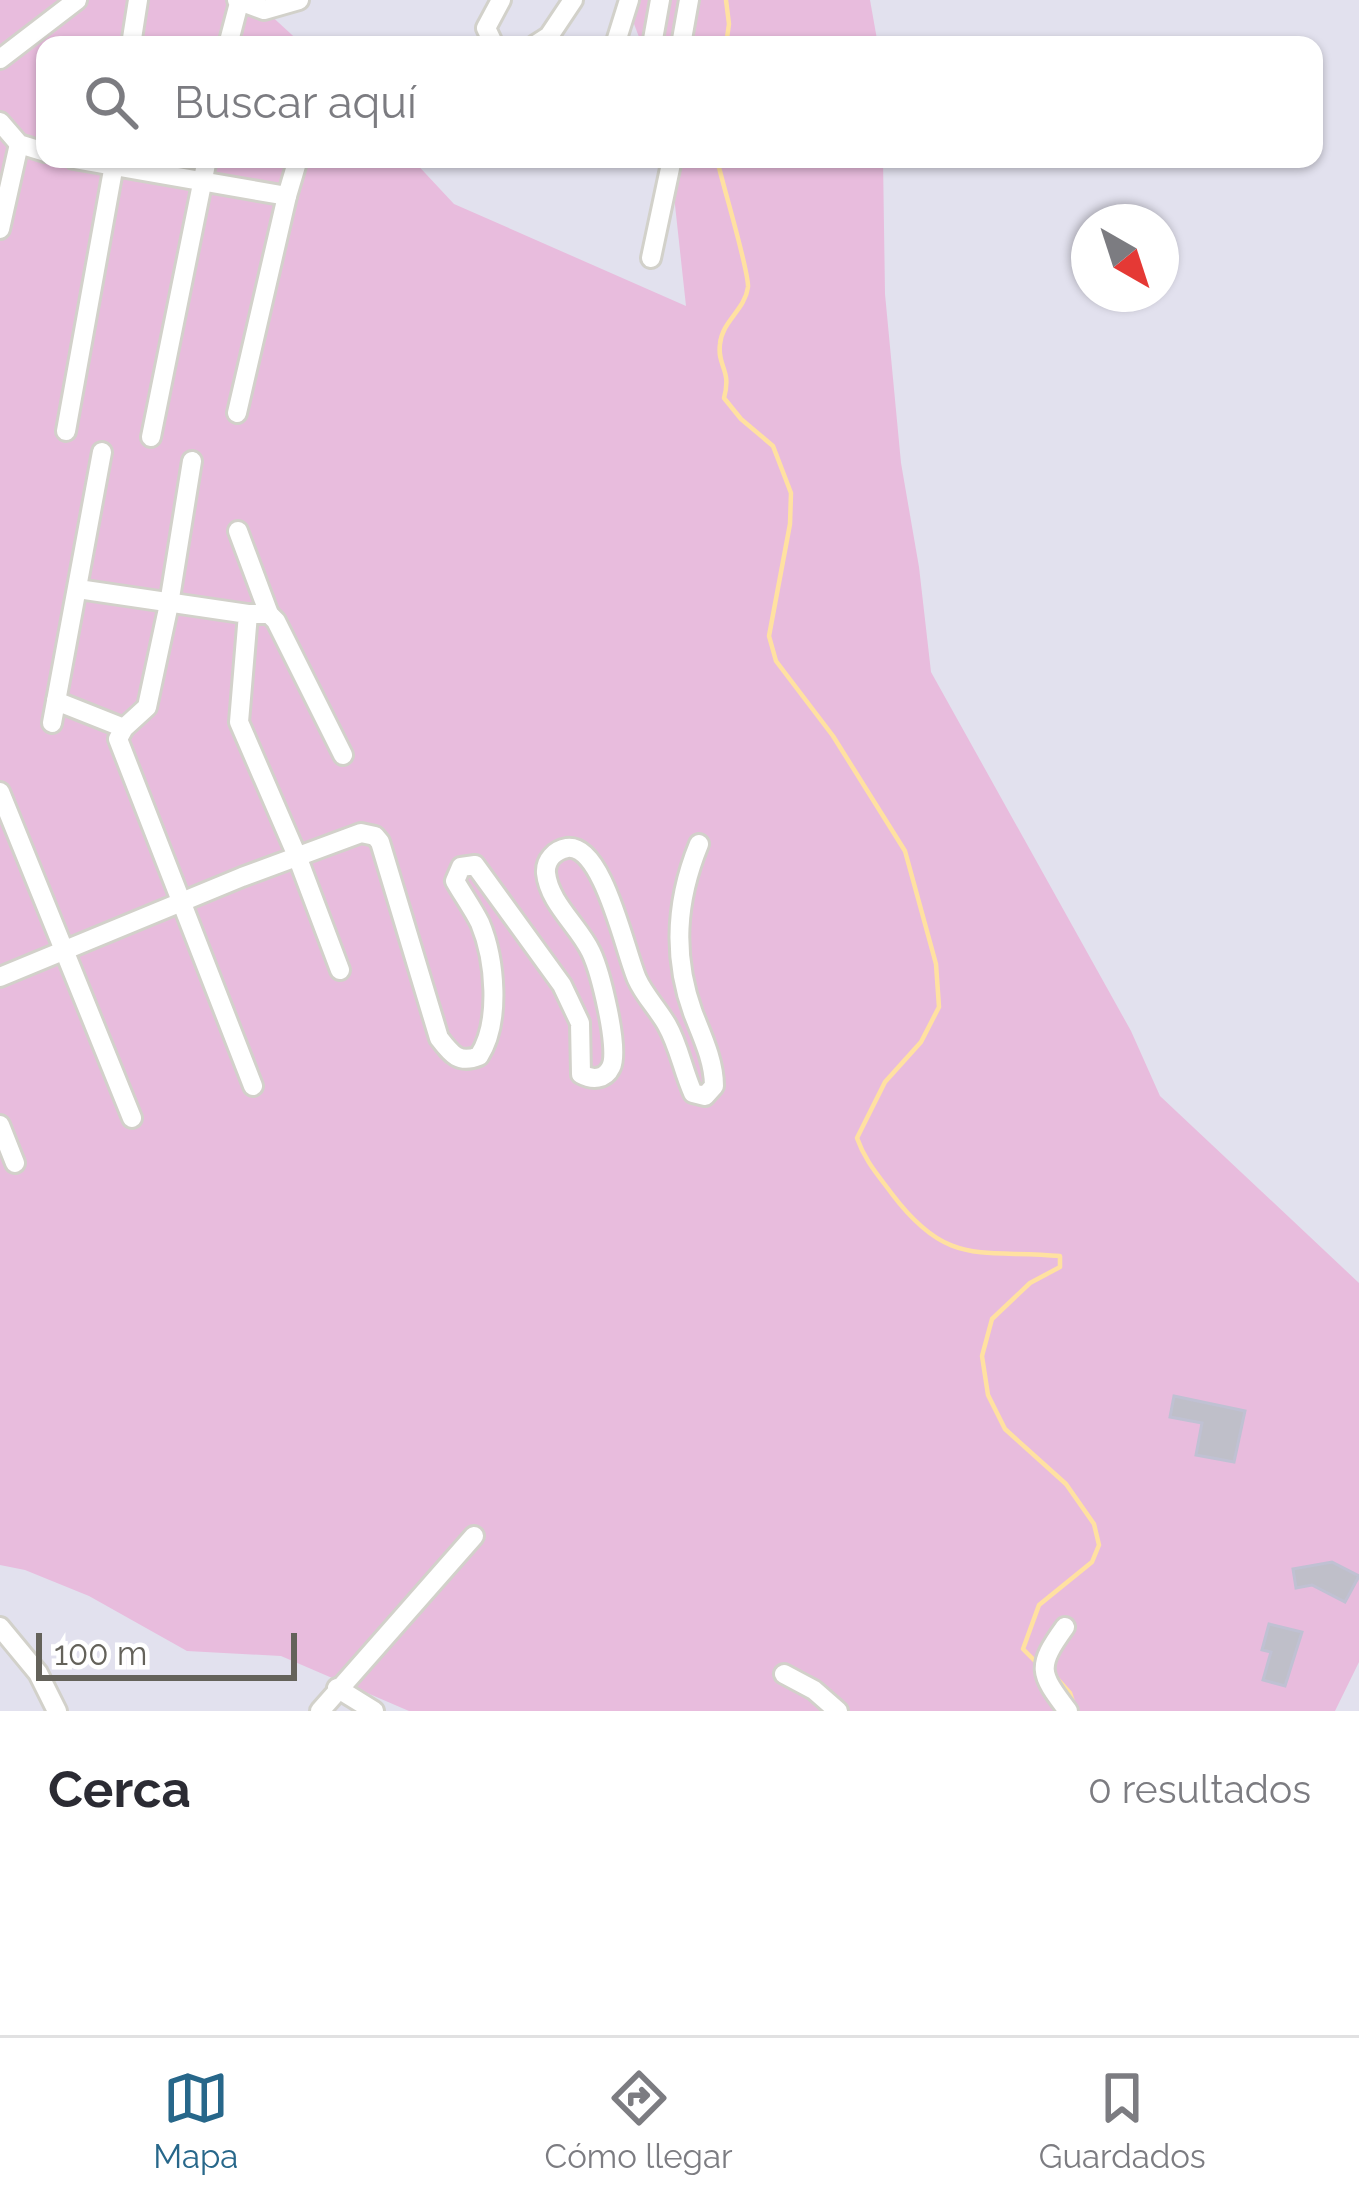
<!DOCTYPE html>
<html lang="es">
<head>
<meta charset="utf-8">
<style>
	:root { --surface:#fff; --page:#f2f2f3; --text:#2b2b33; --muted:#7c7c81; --line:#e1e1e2; --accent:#27678a }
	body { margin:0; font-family:Raleway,sans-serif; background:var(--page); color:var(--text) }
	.compass { position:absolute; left:1071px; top:204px; width:108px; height:108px; border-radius:50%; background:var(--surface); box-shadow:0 3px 9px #0004; rotate:141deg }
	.scale { position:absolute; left:36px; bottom:30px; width:261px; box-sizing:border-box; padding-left:12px; border:6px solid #64625a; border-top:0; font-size:33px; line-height:42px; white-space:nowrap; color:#64625a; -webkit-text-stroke:9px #fff; paint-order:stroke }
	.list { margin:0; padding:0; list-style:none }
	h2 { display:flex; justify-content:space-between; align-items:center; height:156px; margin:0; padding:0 48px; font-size:51px }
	h2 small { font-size:39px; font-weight:400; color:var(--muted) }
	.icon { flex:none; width:66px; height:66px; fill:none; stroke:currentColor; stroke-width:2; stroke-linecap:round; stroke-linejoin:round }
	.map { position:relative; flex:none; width:1359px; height:1711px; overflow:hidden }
	.search { position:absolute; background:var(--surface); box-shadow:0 3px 9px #0004; left:36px; right:36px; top:36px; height:132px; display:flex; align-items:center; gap:30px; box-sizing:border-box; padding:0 42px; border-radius:24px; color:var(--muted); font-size:45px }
	.sheet { height:324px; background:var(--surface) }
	nav { display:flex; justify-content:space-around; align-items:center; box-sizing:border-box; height:168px; border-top:3px solid var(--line); background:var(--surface); font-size:33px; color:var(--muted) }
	nav a { display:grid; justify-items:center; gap:6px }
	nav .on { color:var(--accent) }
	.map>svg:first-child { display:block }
	.green { fill:#e8bcdd }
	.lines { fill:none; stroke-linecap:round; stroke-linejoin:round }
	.stream { stroke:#ffe1a1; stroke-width:4.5 }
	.building { fill:#bfbfc9; stroke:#c0c1d3; stroke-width:3 }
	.minor-casing { stroke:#d2d1ca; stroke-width:24 }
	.minor { stroke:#fff; stroke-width:18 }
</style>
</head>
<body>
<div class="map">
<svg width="1359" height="1711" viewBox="0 0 1359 1711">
	<rect width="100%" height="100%" fill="#e2e1ee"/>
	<g class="green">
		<path d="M0,0h254l49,45h-258v114h367l42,45 232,102 -16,-147h213l2,135 16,169 18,104 12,105 200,359 29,65 199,187v379l-24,49h-926l-128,-55 -94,-5 -98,-55 -64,-26 -25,-5z"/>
		<path d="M625,0h245l8,45h-236z"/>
	</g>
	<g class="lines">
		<g class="stream">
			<path d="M726,0l3,24 -3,21"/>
			<path d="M717,159c5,24 32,111 31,128 -3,23 -26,34 -28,57 -3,23 12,25 4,54l17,21 32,27 18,47 -1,31 -21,112 7,25 57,75 72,115 31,113 3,43 -18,35 -36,40 -28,56c8,23 21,37 35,56 56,74 88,55 168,62v11l-30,16 -38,36 -10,37 6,39 17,34 61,55 28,40 5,21 -7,17 -53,43 -16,44 17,17"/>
			<path d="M1054,1675l16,18 4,12"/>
		</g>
	</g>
	<g class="building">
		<path d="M1174,1396l71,15 -11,51 -38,-7 6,-32 -32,-6z"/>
		<path d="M1332,1562l27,14 -14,26 -33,-17 -16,3 -3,-19z"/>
		<path d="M1269,1624l33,8 -17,54 -22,-6 8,-28 -9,-2z"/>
	</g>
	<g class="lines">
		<defs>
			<g id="minor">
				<path d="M237,0l27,10 35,-10"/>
				<path d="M131,45l7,-45"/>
				<path d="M228,45l11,-42"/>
				<path d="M494,45l-8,-17 15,-28"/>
				<path d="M535,45l14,-9 24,-36"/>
				<path d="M615,45l14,-45"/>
				<path d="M652,45l8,-45"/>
				<path d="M681,45l8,-45"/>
				<path d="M0,59l77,-59"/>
				<path d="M0,122l19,22 26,8"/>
				<path d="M74,159l213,37 11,-37"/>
				<path d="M0,229l19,-85"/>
				<path d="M651,258l21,-99"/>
				<path d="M237,413l50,-217"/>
				<path d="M66,431l49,-272"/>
				<path d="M151,437l56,-278"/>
				<path d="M192,461l-23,143 -22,103 -23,21 -6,11 135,347"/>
				<path d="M238,531l31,83"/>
				<path d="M78,589l170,25 -9,108 58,134 43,114"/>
				<path d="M248,614h21l7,7 67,134"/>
				<path d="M56,701l68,27"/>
				<path d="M52,723l50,-271"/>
				<path d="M0,792l132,326"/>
				<path d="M0,977l242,-100 119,-44 14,3 5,6 59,196c13,17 20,26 40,18 22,-34 16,-97 1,-133 -7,-14 -17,-28 -25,-42l6,-14 14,-2 87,120 18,38 1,51c11,6 24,6 30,-7 9,-18 -11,-96 -20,-115 -12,-26 -42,-49 -45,-79 -1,-13 9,-23 21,-25 36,-5 58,104 70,131 7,16 21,30 30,46 12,21 16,46 26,68l12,3 9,-10c0,-25 -12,-50 -21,-73 -21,-58 -17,-113 6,-169"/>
				<path d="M0,1125l15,38"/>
				<path d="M0,1627l38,46 19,38"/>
				<path d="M1065,1627c-29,40 -26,46 3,84"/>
				<path d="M784,1674l30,16 24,21"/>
				<path d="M337,1688l37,23"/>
				<path d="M320,1711l154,-175"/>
			</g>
		</defs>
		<use href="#minor" class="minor-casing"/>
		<use href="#minor" class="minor"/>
	</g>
</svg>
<svg class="compass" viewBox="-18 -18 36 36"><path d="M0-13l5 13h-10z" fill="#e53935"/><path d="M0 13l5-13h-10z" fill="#7c7c81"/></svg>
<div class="scale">100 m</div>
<div class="search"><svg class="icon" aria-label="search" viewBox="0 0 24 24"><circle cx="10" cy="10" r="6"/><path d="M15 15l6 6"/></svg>Buscar aquí</div>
</div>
<section class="sheet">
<h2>Cerca<small>0 resultados</small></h2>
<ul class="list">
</ul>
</section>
<nav>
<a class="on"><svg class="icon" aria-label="map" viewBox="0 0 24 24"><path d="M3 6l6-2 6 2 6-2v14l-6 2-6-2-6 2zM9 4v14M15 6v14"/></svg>Mapa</a>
<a><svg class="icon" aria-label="directions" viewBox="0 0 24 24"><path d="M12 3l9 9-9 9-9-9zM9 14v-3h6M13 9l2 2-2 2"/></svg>Cómo llegar</a>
<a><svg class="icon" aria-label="saved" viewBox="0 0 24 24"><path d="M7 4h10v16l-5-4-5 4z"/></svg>Guardados</a>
</nav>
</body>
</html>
